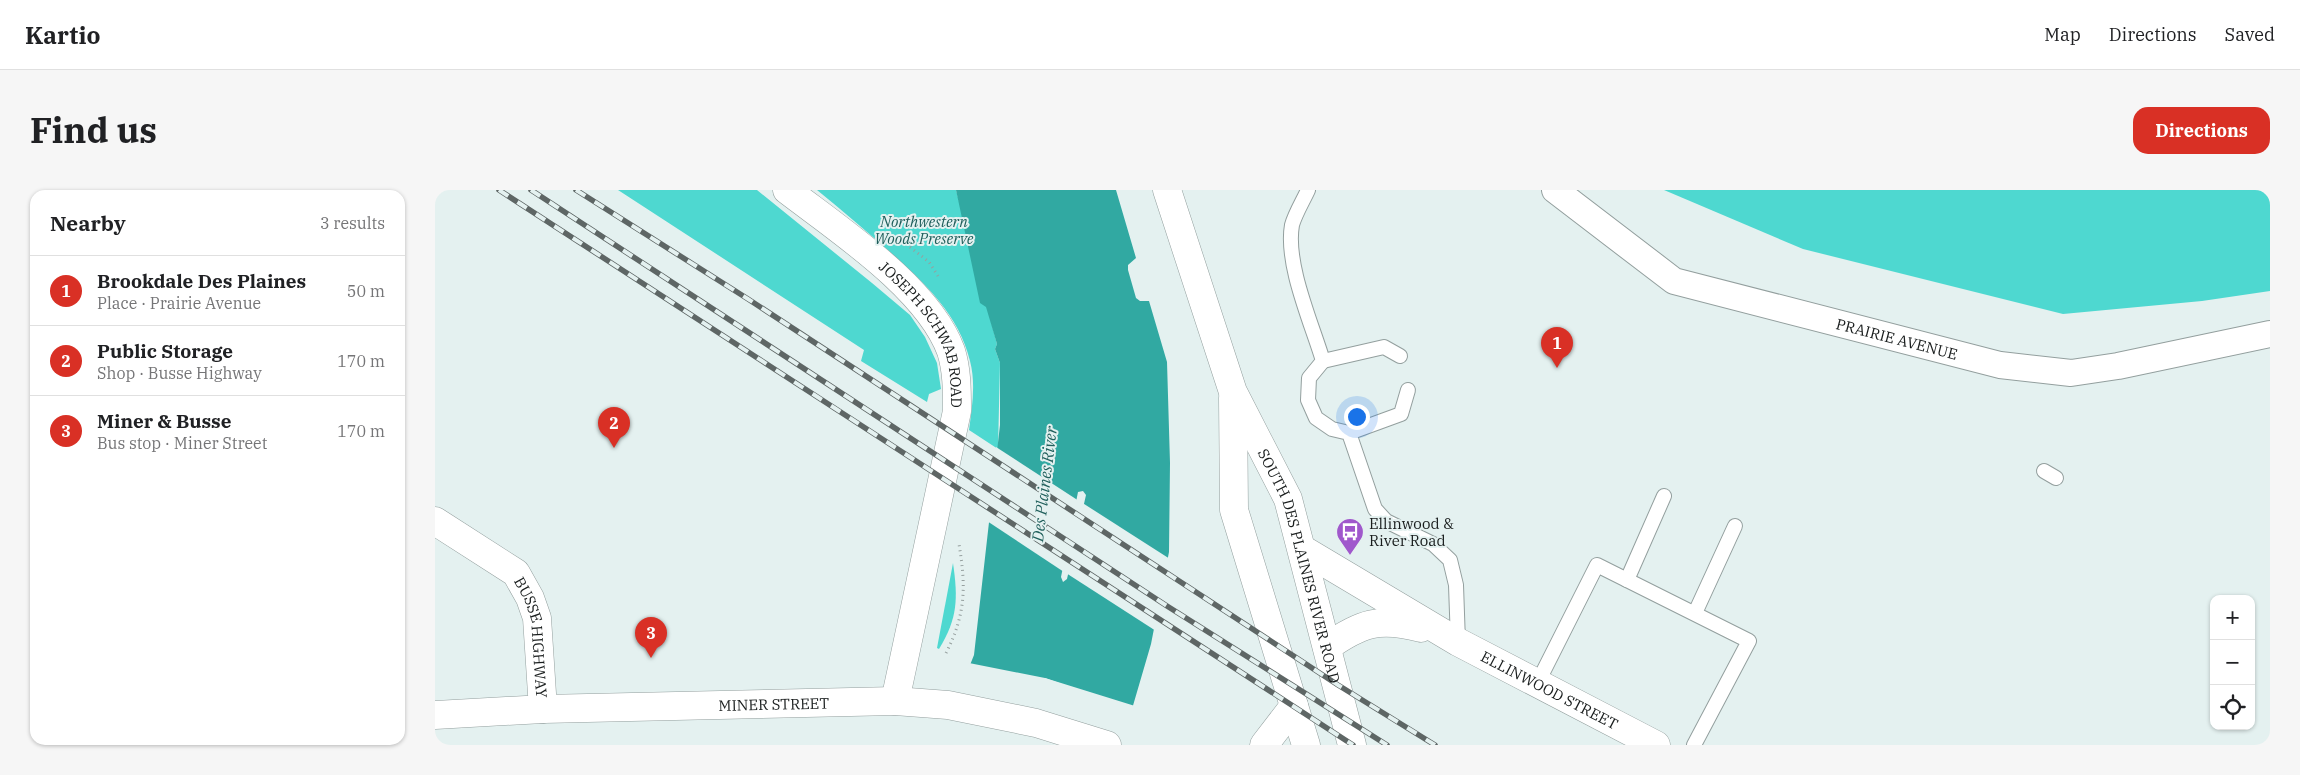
<!DOCTYPE html>
<html lang="en">
<head>
<meta charset="utf-8">
<style>
	:root { --surface:#fff; --page:#f6f6f6; --text:#202124; --muted:#757577; --line:#e0e0e0; --accent:#d93025 }
	body { margin:0; font-family:"IBM Plex Serif",serif; background:var(--page); color:var(--text) }
	.controls { position:absolute; right:15px; bottom:15px; display:grid; overflow:hidden; border-radius:10px; box-shadow:0 1px 4px #0004 }
	.controls button { width:45px; height:45px; display:grid; place-items:center; padding:0; border:0; border-bottom:1px solid var(--line); background:var(--surface); color:var(--text); font:25px sans-serif }
	.you { position:absolute; left:921px; top:226px; width:18px; height:18px; margin:-12px; border:4px solid #fff; border-radius:50%; background:#1a73e8; box-shadow:0 0 0 8px #1a73e833 }
	.badge { display:grid; place-items:center; width:32px; height:32px; border-radius:50%; background:var(--accent); color:#fff; font-size:16px; font-weight:700 }
	.pin { position:absolute; translate:-50% -41px; filter:drop-shadow(0 1px 2px #0008) }
	.pin::after { content:''; position:absolute; top:26px; width:18px; height:15px; background:inherit; clip-path:polygon(0 0,100% 0,50% 100%) }
	.list { margin:0; padding:0; list-style:none }
	h2 { display:flex; justify-content:space-between; align-items:center; height:65px; margin:0; padding:0 20px; font-size:21px }
	h2 small { font-size:16px; font-weight:400; color:var(--muted) }
	.list li { display:grid; grid-template-columns:32px 1fr auto; gap:15px; align-items:center; box-sizing:border-box; height:70px; padding:0 20px; border-top:1px solid var(--line) }
	.list b { display:block; font-size:19px; white-space:nowrap }
	.list p { margin:0; font-size:16px; white-space:nowrap; color:var(--muted) }
	.list em { font-size:16px; font-style:normal; color:var(--muted) }
	.icon { flex:none; width:28px; height:28px; fill:none; stroke:currentColor; stroke-width:2; stroke-linecap:round; stroke-linejoin:round }
	.map { position:relative; flex:none; width:1835px; height:555px; overflow:hidden; border-radius:15px }
	header { display:flex; align-items:center; gap:30px; box-sizing:border-box; height:70px; padding:0 25px; background:var(--surface); border-bottom:1px solid var(--line) }
	header strong { font-size:24px }
	nav { display:flex; gap:28px; margin-inline-start:auto; font-size:18px }
	.intro { display:flex; align-items:center; justify-content:space-between; box-sizing:border-box; height:120px; padding:0 30px }
	h1 { margin:0; font-size:35px }
	.button { padding:12px 22px; border-radius:15px; background:var(--accent); color:#fff; font-size:18px; font-weight:700 }
	main { display:flex; gap:30px; padding:0 30px }
	aside { flex:1; background:var(--surface); border-radius:15px; box-shadow:0 1px 4px #0004 }
	.map>svg:first-child { display:block }
	.green { fill:#4ed8d0 }
	.water { fill:#31a9a2; fill-rule:evenodd }
	.pier { fill:#e4f1f0 }
	.lines { fill:none; stroke-linecap:round; stroke-linejoin:round }
	.service-casing { stroke:#939f9e; stroke-width:16 }
	.minor-casing { stroke:#939f9e; stroke-width:28 }
	.tertiary-casing { stroke:#939f9e; stroke-width:29 }
	.secondary-casing { stroke:#939f9e; stroke-width:29 }
	.primary-casing { stroke:#939f9e; stroke-width:29 }
	.path { stroke:#96a09f; stroke-width:3; stroke-dasharray:1 4; stroke-linecap:butt }
	.service { stroke:#fff; stroke-width:14 }
	.minor { stroke:#fff; stroke-width:26 }
	.tertiary { stroke:#fff; stroke-width:28 }
	.secondary { stroke:#fff; stroke-width:28 }
	.primary { stroke:#fff; stroke-width:28 }
	.rail-casing { stroke:#5e6665; stroke-width:5.5 }
	.rail { stroke:#e4f1f0; stroke-width:4; stroke-dasharray:11; stroke-linecap:butt }
	.labels { text-anchor:middle; dominant-baseline:central; stroke-width:4; stroke-linejoin:round; paint-order:stroke }
	.park-label { font-size:15px; font-style:italic; fill:#1f5e5b; stroke:#e4f1f0 }
	.street-label { font-size:15px; fill:#191d1d; stroke:#e4f1f0 }
	.poi-label { font-size:15px; fill:#191d1d; stroke:#e4f1f0; text-anchor:start }
	.water-label { font-size:16px; font-style:italic; fill:#21605c; stroke:#e4f1f0 }
</style>
</head>
<body>
<header>
<strong>Kartio</strong>
<nav><a>Map</a><a>Directions</a><a>Saved</a></nav>
</header>
<div class="intro"><h1>Find us</h1><a class="button">Directions</a></div>
<main>
<aside>
<h2>Nearby<small>3 results</small></h2>
<ul class="list">
<li><span class="badge">1</span><div><b>Brookdale Des Plaines</b><p>Place · Prairie Avenue</p></div><em>50 m</em></li>
<li><span class="badge">2</span><div><b>Public Storage</b><p>Shop · Busse Highway</p></div><em>170 m</em></li>
<li><span class="badge">3</span><div><b>Miner &amp; Busse</b><p>Bus stop · Miner Street</p></div><em>170 m</em></li>
</ul>
</aside>
<div class="map">
<svg width="1835" height="555" viewBox="0 0 1835 555">
	<rect width="100%" height="100%" fill="#e4f1f0"/>
	<g class="green">
		<path d="M183,0h139l115,93 38,32 15,22 12,26 4,26 -12,5 -2,8 -66,-41 3,-11z"/>
		<path d="M382,0h139l41,154 -2,5 5,14 -2,86 -29,-19c3,-23 7,-46 1,-69 -11,-47 -46,-78 -80,-109 -24,-21 -48,-42 -73,-62z"/>
		<path d="M1229,0h606v101l-68,10 -139,13 -260,-65z"/>
		<path d="M518,373c5,35 5,55 -14,86l-2,-1z"/>
	</g>
	<path class="water" d="M521,0h160l20,68 -8,7v5l8,28 4,3h9l18,61 3,101 -1,89 -18,92 -19,65 -87,-31 -107,67 36,-90 26,-230v-62l-5,-14 2,-5 -11,-37 -6,-4zM648,301l3,4 -19,84 -4,3 -2,-5 17,-85z"/>
	<g class="pier">
		<path d="M561,257l83,54 -15,71 -77,-51z"/>
		<path d="M646,312l89,57 -14,72 -90,-58z"/>
		<path d="M534,473l76,15 90,28 -11,39h-93l6,-26 -6,26h-95z"/>
	</g>
	<g class="lines">
		<defs>
			<g id="service">
				<path d="M873,0c-5,11 -13,24 -16,35 -7,39 20,99 31,136l-14,17 -1,22 8,18 16,11 17,4 26,76 11,12 47,23 17,16 6,25 2,57"/>
				<path d="M888,171l61,-14 16,9"/>
				<path d="M914,243l52,-19 7,-24"/>
				<path d="M1609,281l12,7"/>
				<path d="M1192,390l37,-84"/>
				<path d="M1260,423l40,-87"/>
				<path d="M1102,494l60,-119 152,76 -55,104"/>
			</g>
			<g id="minor">
				<path id="s1" d="M1120,0l119,91 326,84 71,8 47,-7 152,-32"/>
			</g>
			<g id="tertiary">
				<path id="s2" d="M352,0c52,40 141,98 164,161 6,19 6,39 6,60l-62,290"/>
				<path id="s3" d="M867,359l156,93 198,103"/>
				<path d="M892,457c34,-24 52,-30 94,-19"/>
			</g>
			<g id="secondary">
				<path id="s4" d="M732,0l66,202 55,107 64,246"/>
				<path d="M798,208l1,112 72,235"/>
				<path id="s5" d="M0,331l81,52 14,25 7,20 6,91"/>
			</g>
			<g id="primary">
				<path id="s6" d="M0,525l108,-6 352,-8 53,4 88,18 71,22"/>
				<path d="M829,555l30,-39"/>
			</g>
		</defs>
		<use href="#service" class="service-casing"/>
		<use href="#minor" class="minor-casing"/>
		<use href="#tertiary" class="tertiary-casing"/>
		<use href="#secondary" class="secondary-casing"/>
		<use href="#primary" class="primary-casing"/>
		<g class="path">
			<path d="M475,57l19,15 9,14"/>
			<path d="M511,463c20,-39 20,-67 13,-109"/>
		</g>
		<use href="#service" class="service"/>
		<use href="#minor" class="minor"/>
		<use href="#tertiary" class="tertiary"/>
		<use href="#secondary" class="secondary"/>
		<use href="#primary" class="primary"/>
		<defs>
			<g id="rail">
				<path d="M64,0l854,555"/>
				<path d="M96,0l636,416 220,139"/>
				<path d="M141,0l172,109 590,386 97,60"/>
			</g>
		</defs>
		<use href="#rail" class="rail-casing"/>
		<use href="#rail" class="rail"/>
	</g>
	<defs>
		<symbol id="bus-pin" viewBox="-11 -11 22 30"><path d="M0 17L-7.5 6A9.5 9.5 0 1 1 7.5 6Z" fill="#a058cc" stroke="#e4f1f0"/><path d="M-5-6H5V4H4V6H2V4H-2V6H-4V4H-5ZM-3.5-4V0h7V-4ZM-3.5 1.2v1.5H-2V1.2ZM2 1.2v1.5H3.5V1.2Z" fill="#fff"/></symbol>
	</defs>
	<g fill-rule="evenodd">
		<use href="#bus-pin" x="899" y="326" width="32" height="43"/>
	</g>
	<g class="labels">
		<g class="park-label">
			<text x="489" y="31">Northwestern<tspan x="489" dy="17">Woods Preserve</tspan></text>
		</g>
		<g class="street-label">
			<text stroke="none"><textPath href="#s2" startOffset="205">JOSEPH SCHWAB ROAD</textPath></text>
			<text stroke="none"><textPath href="#s1" startOffset="380">PRAIRIE AVENUE</textPath></text>
			<text stroke="none"><textPath href="#s4" startOffset="400">SOUTH DES PLAINES RIVER ROAD</textPath></text>
			<text stroke="none"><textPath href="#s5" startOffset="164">BUSSE HIGHWAY</textPath></text>
			<text stroke="none"><textPath href="#s3" startOffset="285">ELLINWOOD STREET</textPath></text>
			<text stroke="none"><textPath href="#s6" startOffset="339">MINER STREET</textPath></text>
		</g>
		<g class="poi-label">
			<text x="934" y="333">Ellinwood &amp;<tspan x="934" dy="17">River Road</tspan></text>
		</g>
		<g class="water-label">
			<text transform="translate(609 294) rotate(-83)">Des Plaines River</text>
		</g>
	</g>
</svg>
<div class="controls">
<button>+</button>
<button>−</button>
<button><svg class="icon" aria-label="locate" viewBox="0 0 24 24"><circle cx="12" cy="12" r="6"/><path d="M12 2v4M12 18v4M2 12h4M18 12h4"/></svg></button>
</div>
<div class="you"></div>
<div class="pin badge" style="left:1122px;top:178px">1</div>
<div class="pin badge" style="left:179px;top:258px">2</div>
<div class="pin badge" style="left:216px;top:468px">3</div>
</div>
</main>
</body>
</html>
